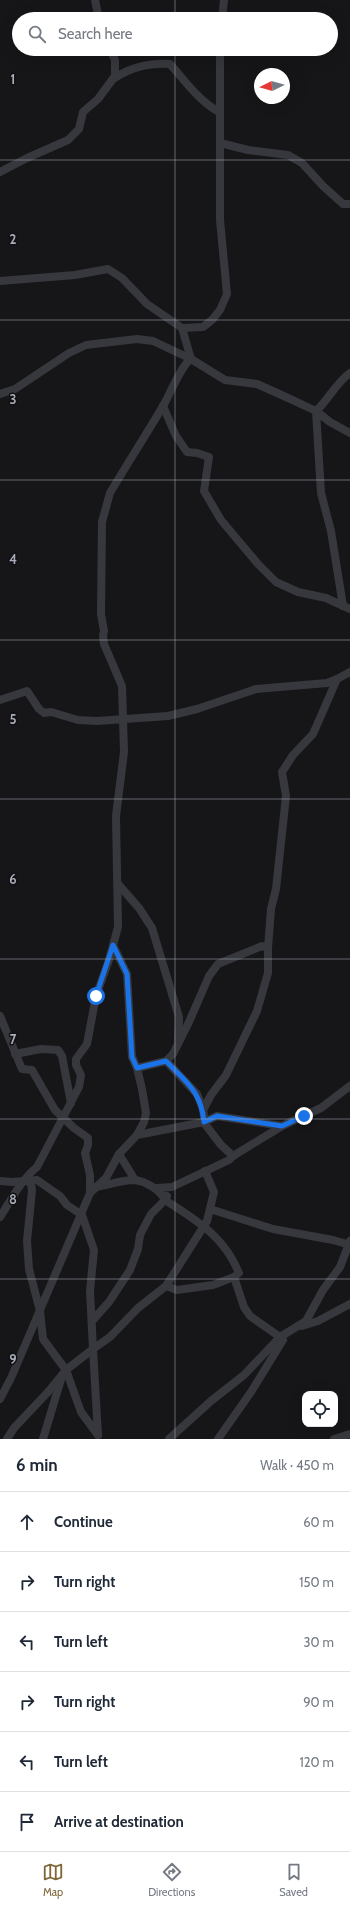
<!DOCTYPE html>
<html lang="en">
<head>
<meta charset="utf-8">
<style>
	:root { --surface:#fff; --page:#f2f2f3; --text:#1f2937; --muted:#747a83; --line:#e0e1e3; --accent:#7e6636 }
	body { margin:0; font-family:Cabin,sans-serif; background:var(--page); color:var(--text) }
	.controls { position:absolute; right:12px; bottom:12px; display:grid; overflow:hidden; border-radius:8px; box-shadow:0 4px 16px #0002 }
	.controls button { width:36px; height:36px; display:grid; place-items:center; padding:0; border:0; border-bottom:1px solid var(--line); background:var(--surface); color:var(--text); font:20px sans-serif }
	.compass { position:absolute; left:254px; top:68px; width:36px; height:36px; border-radius:50%; background:var(--surface); box-shadow:0 4px 16px #0002; rotate:265deg }
	.stop { position:absolute; width:12px; height:12px; margin:-9px; border:3px solid #1a73e8; border-radius:50%; background:#fff }
	.stop.end { background:#1a73e8; border-color:#fff; box-shadow:0 1px 4px #0008 }
	.list { margin:0; padding:0; list-style:none }
	h2 { display:flex; justify-content:space-between; align-items:center; height:52px; margin:0; padding:0 16px; font-size:17px }
	h2 small { font-size:13px; font-weight:400; color:var(--muted) }
	.list li { display:grid; grid-template-columns:26px 1fr auto; gap:12px; align-items:center; box-sizing:border-box; height:60px; padding:0 16px; border-top:1px solid var(--line) }
	.list b { display:block; font-size:15px; white-space:nowrap }
	.list em { font-size:13px; font-style:normal; color:var(--muted) }
	.icon { flex:none; width:22px; height:22px; fill:none; stroke:currentColor; stroke-width:2; stroke-linecap:round; stroke-linejoin:round }
	.map { position:relative; flex:none; width:350px; height:1439px; overflow:hidden }
	.search { position:absolute; background:var(--surface); box-shadow:0 4px 16px #0002; left:12px; right:12px; top:12px; height:44px; display:flex; align-items:center; gap:10px; box-sizing:border-box; padding:0 14px; border-radius:22px; color:var(--muted); font-size:15px }
	.sheet { height:412px; background:var(--surface) }
	nav { display:flex; justify-content:space-around; align-items:center; box-sizing:border-box; height:56px; border-top:1px solid var(--line); background:var(--surface); font-size:11px; color:var(--muted) }
	nav a { display:grid; justify-items:center; gap:2px }
	nav .on { color:var(--accent) }
	.map>svg:first-child { display:block }
	.lines { fill:none; stroke-linecap:round; stroke-linejoin:round }
	.minor { stroke:#37383d; stroke-width:8 }
	.route { stroke:#1a73e8; stroke-width:5 }
	.grid { fill:none; stroke:#a8adb8; stroke-width:1; stroke-opacity:0.55 }
	.grid-label { font-size:13px; text-anchor:middle; font-weight:bold; fill:#a8adb8; stroke:#111113; stroke-width:3; stroke-linejoin:round; paint-order:stroke }
</style>
</head>
<body>
<div class="map">
<svg width="350" height="1439" viewBox="0 0 350 1439">
	<rect width="100%" height="100%" fill="#161618"/>
	<g class="lines">
		<g class="minor">
			<path d="M95,0l4,19"/>
			<path d="M222,19l2,-19"/>
			<path d="M113,79c18,-12 35,-16 57,-15 15,17 29,37 49,48"/>
			<path d="M220,143l28,7 40,5 14,8 21,23 20,18h7"/>
			<path d="M0,172l27,-14 41,-18 11,-11 4,-17 15,-13 17,-23v-16l-5,-11"/>
			<path d="M0,281l75,-6 33,-6 14,9 25,26 35,24 21,-1 9,-7 8,-10 7,-16 -7,-74v-171"/>
			<path d="M182,328l9,31"/>
			<path d="M0,394l15,-5 54,-36 17,-8 51,-6 16,2 38,18 34,21 32,4 29,13 30,14 14,11 20,11"/>
			<path d="M163,406l13,30 11,16 10,1 12,4 -5,34 17,29 37,44 18,18 22,10 28,6 24,11"/>
			<path d="M316,411l5,82 10,38 12,75"/>
			<path d="M316,411c13,-12 20,-28 34,-38"/>
			<path d="M0,700l27,-9 12,18 5,4 7,-1 27,8 19,1 71,-5 29,-7 59,-20 71,-6 10,-4 13,-7"/>
			<path d="M118,884l21,24 13,20 27,89 -1,23"/>
			<path d="M113,945l14,29 5,83 5,11"/>
			<path d="M0,1016l22,53 10,1 23,40 19,18 14,10v7l-3,8 5,22v18"/>
			<path d="M15,1054l26,-5 17,1 4,6 9,47"/>
			<path d="M166,1061l31,33 6,15 2,15 16,21 12,11"/>
			<path d="M203,1110l8,-15 15,-20 31,-64 11,-38v-25"/>
			<path d="M137,1135l67,-13 13,-6 65,10"/>
			<path d="M119,1154l16,26"/>
			<path d="M26,1180l5,4 1,6 -5,51 2,28 11,42 3,28 23,31 15,42 17,23"/>
			<path d="M0,1181l12,1 25,-2 23,16 7,9 15,10 12,35 -4,41 3,58 -27,21 -18,22 -34,36 -7,11"/>
			<path d="M96,1187c12,-2 26,-7 38,-7 12,1 26,10 31,20 32,21 59,36 74,73l-5,4 10,30 6,9 30,21"/>
			<path d="M157,1188l15,-1 57,-27 4,-4 49,-30 39,-18 29,-22"/>
			<path d="M210,1209l63,20 60,11 17,5"/>
			<path d="M0,1217c11,-17 21,-37 37,-50l42,-80 2,-12 -5,-10v-6l11,-15 9,-48 13,-36 9,-33 -2,-111 8,-64 -2,-66 -18,-42 -1,-8 1,-5 -3,-17 1,-92 8,-29c17,-29 36,-58 53,-87 7,-12 19,-42 28,-47"/>
			<path d="M166,1286l11,4 36,-5 21,-8"/>
			<path d="M92,1321l17,-19 21,-32 8,-21 2,-14 11,-21 14,-14 2,-4"/>
			<path d="M302,1326l16,-5 32,-17"/>
			<path d="M0,1399l11,-21 79,-185 16,-15 13,-24 18,-19 7,-13 2,-9 -4,-24 -5,-21 29,-7 7,-7 16,-32 20,-46 9,-12 44,-18 6,2 3,-39 5,-20 10,-93 -4,-24 11,-17 20,-21 24,-55"/>
			<path d="M98,1435l-5,-86 17,-12 28,-29 28,-22 41,-65 7,-29 -9,-21"/>
			<path d="M43,1439l19,-63"/>
			<path d="M169,1439l42,-38 33,-26 36,-38 26,-16 17,-31 17,-23 10,-26"/>
			<path d="M218,1439l33,-47 32,-52"/>
			<path d="M334,1439l16,-5"/>
		</g>
	</g>
	<g class="lines">
		<path class="route" d="M96,996l17,-51 14,29 5,83 5,11 29,-7c20,21 35,30 38,61l13,-6 65,10 22,-10"/>
	</g>
	<path class="grid" d="M175,0v19M175,49v1390M0,160h350M0,320h350M0,480h350M0,640h350M0,799h350M0,959h350M0,1119h350M0,1279h350"/>
	<g class="grid-label">
		<text x="13" y="84">1</text>
		<text x="13" y="244">2</text>
		<text x="13" y="404">3</text>
		<text x="13" y="564">4</text>
		<text x="13" y="724">5</text>
		<text x="13" y="884">6</text>
		<text x="13" y="1044">7</text>
		<text x="13" y="1204">8</text>
		<text x="13" y="1364">9</text>
	</g>
</svg>
<div class="controls">
<button><svg class="icon" aria-label="locate" viewBox="0 0 24 24"><circle cx="12" cy="12" r="6"/><path d="M12 2v4M12 18v4M2 12h4M18 12h4"/></svg></button>
</div>
<svg class="compass" viewBox="-18 -18 36 36"><path d="M0-13l5 13h-10z" fill="#e53935"/><path d="M0 13l5-13h-10z" fill="#747a83"/></svg>
<div class="stop" style="left:96px;top:996px"></div>
<div class="stop end" style="left:304px;top:1116px"></div>
<div class="search"><svg class="icon" aria-label="search" viewBox="0 0 24 24"><circle cx="10" cy="10" r="6"/><path d="M15 15l6 6"/></svg>Search here</div>
</div>
<section class="sheet">
<h2>6 min<small>Walk · 450 m</small></h2>
<ul class="list">
<li><svg class="icon" aria-label="ahead" viewBox="0 0 24 24"><path d="M12 20V5M6 11l6-6 6 6"/></svg><div><b>Continue</b></div><em>60 m</em></li>
<li><svg class="icon" aria-label="right" viewBox="0 0 24 24"><path d="M7 20v-9h11M14 6l5 5-5 5"/></svg><div><b>Turn right</b></div><em>150 m</em></li>
<li><svg class="icon" aria-label="left" viewBox="0 0 24 24"><path d="M17 20v-9H6M10 6l-5 5 5 5"/></svg><div><b>Turn left</b></div><em>30 m</em></li>
<li><svg class="icon" aria-label="right" viewBox="0 0 24 24"><path d="M7 20v-9h11M14 6l5 5-5 5"/></svg><div><b>Turn right</b></div><em>90 m</em></li>
<li><svg class="icon" aria-label="left" viewBox="0 0 24 24"><path d="M17 20v-9H6M10 6l-5 5 5 5"/></svg><div><b>Turn left</b></div><em>120 m</em></li>
<li><svg class="icon" aria-label="arrive" viewBox="0 0 24 24"><path d="M6 21V4h12l-3 4 3 4H6"/></svg><div><b>Arrive at destination</b></div></li>
</ul>
</section>
<nav>
<a class="on"><svg class="icon" aria-label="map" viewBox="0 0 24 24"><path d="M3 6l6-2 6 2 6-2v14l-6 2-6-2-6 2zM9 4v14M15 6v14"/></svg>Map</a>
<a><svg class="icon" aria-label="directions" viewBox="0 0 24 24"><path d="M12 3l9 9-9 9-9-9zM9 14v-3h6M13 9l2 2-2 2"/></svg>Directions</a>
<a><svg class="icon" aria-label="saved" viewBox="0 0 24 24"><path d="M7 4h10v16l-5-4-5 4z"/></svg>Saved</a>
</nav>
</body>
</html>
